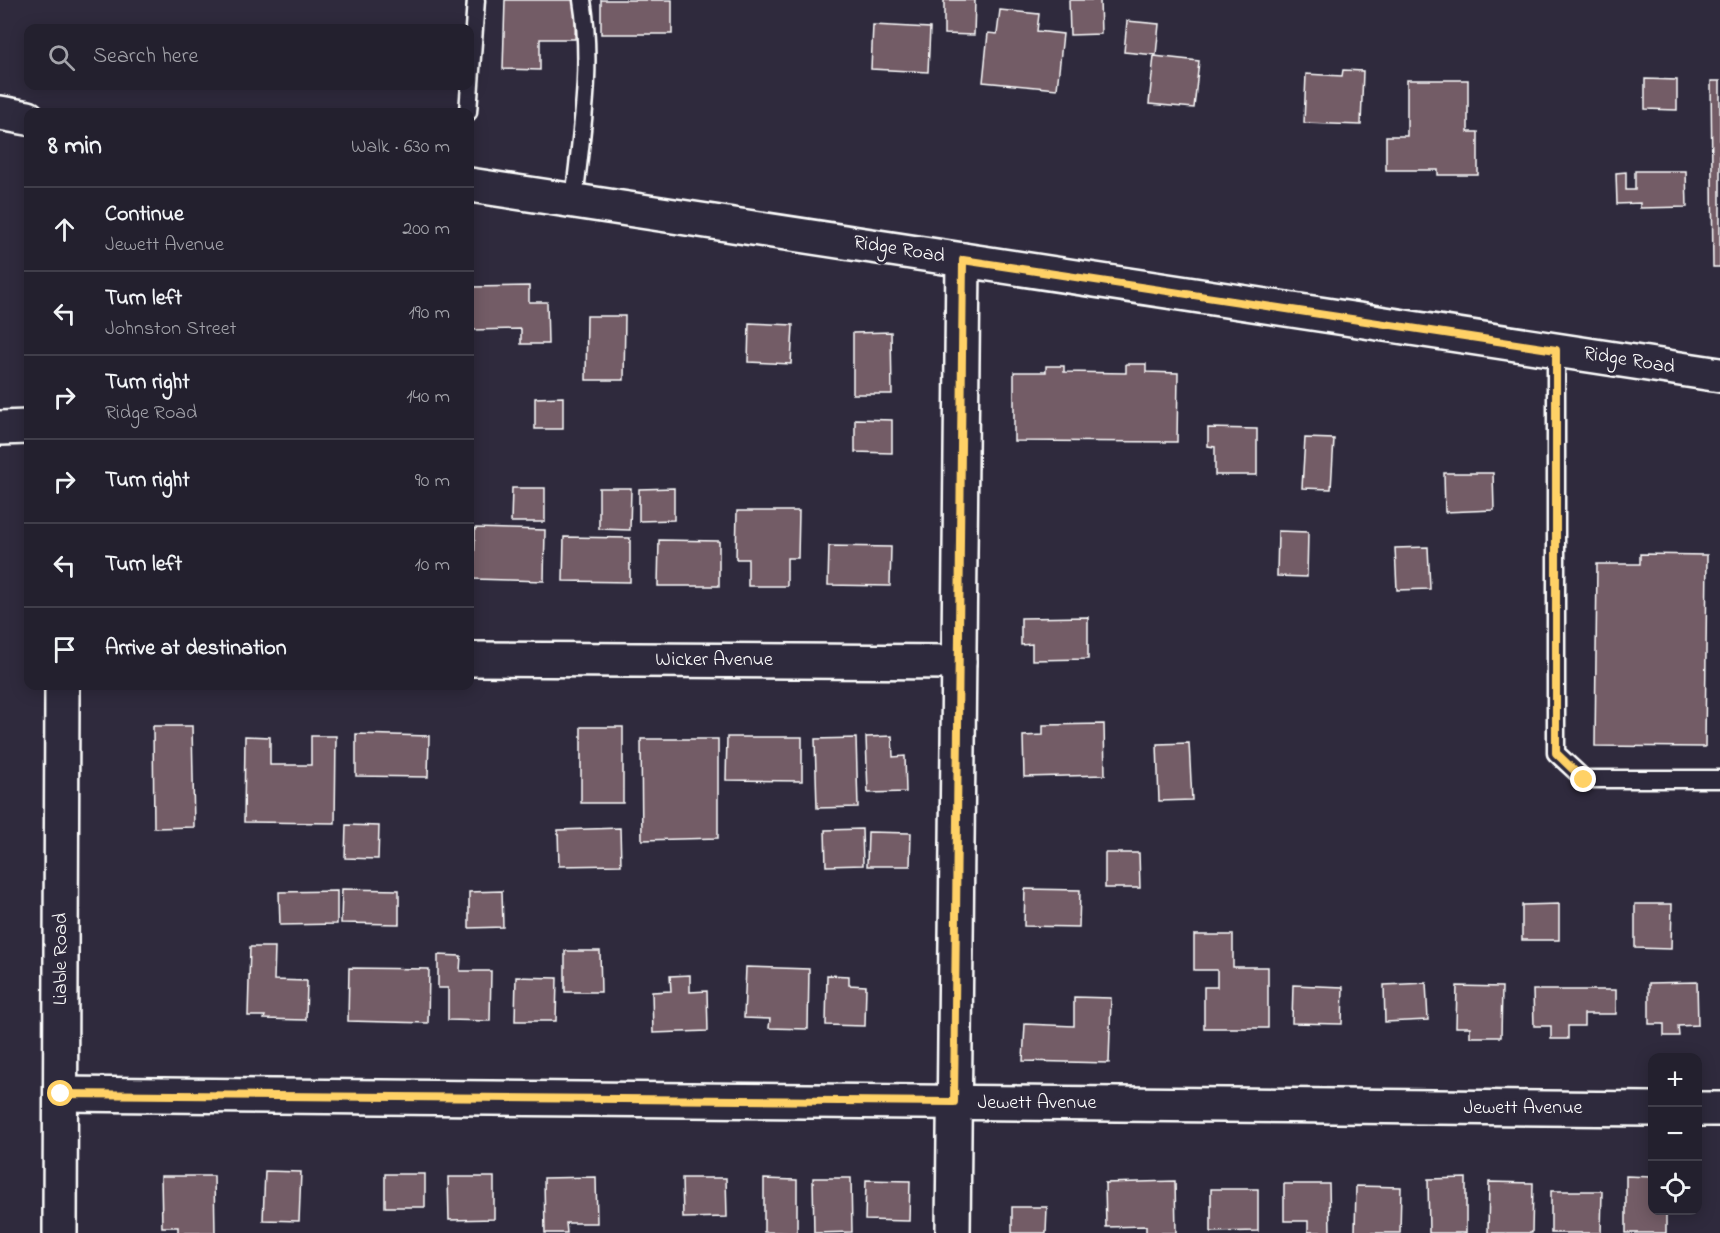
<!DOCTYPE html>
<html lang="en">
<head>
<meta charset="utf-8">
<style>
	:root { --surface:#23202e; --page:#2f2d3a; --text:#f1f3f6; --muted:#a3a3aa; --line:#403e4a }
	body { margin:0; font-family:"Indie Flower",sans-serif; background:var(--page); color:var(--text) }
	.controls { position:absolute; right:18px; bottom:18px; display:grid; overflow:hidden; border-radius:12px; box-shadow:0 3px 15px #0003 }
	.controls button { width:54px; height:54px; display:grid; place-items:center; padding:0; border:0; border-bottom:2px solid var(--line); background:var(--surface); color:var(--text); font:30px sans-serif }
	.stop { position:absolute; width:18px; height:18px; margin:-14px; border:4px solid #ffd166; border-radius:50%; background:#fff }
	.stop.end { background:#ffd166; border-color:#fff; box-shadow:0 2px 6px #0008 }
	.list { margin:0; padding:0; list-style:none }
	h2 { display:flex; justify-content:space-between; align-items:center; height:78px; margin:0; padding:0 24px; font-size:26px }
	h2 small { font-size:20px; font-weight:400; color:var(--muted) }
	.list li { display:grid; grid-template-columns:39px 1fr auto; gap:18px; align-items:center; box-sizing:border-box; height:84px; padding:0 24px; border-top:2px solid var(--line) }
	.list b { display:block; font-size:22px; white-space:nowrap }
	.list p { margin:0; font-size:20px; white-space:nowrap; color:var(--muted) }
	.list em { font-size:20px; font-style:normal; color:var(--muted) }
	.icon { flex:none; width:33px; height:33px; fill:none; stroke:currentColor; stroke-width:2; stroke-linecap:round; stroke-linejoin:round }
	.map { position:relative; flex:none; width:1720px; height:1233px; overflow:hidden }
	.search { position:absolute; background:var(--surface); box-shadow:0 3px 15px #0003; left:24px; top:24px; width:450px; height:66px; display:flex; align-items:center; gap:15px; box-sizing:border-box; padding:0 21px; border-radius:12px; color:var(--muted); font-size:22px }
	.panel { position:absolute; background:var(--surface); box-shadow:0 3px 15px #0003; left:24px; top:108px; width:450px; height:582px; border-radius:12px }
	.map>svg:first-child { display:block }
	.building { fill:#735b66; stroke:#fff; stroke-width:1.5 }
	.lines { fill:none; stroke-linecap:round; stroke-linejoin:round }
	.lane-casing { stroke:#fff; stroke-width:21 }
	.street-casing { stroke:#fff; stroke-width:38 }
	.secondary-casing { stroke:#fff; stroke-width:38 }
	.primary-casing { stroke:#fff; stroke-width:38 }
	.lane { stroke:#2f2a3d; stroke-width:16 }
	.street { stroke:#2f2a3d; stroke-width:33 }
	.secondary { stroke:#2f2a3d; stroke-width:33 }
	.primary { stroke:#2f2a3d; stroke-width:33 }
	.route { stroke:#ffd166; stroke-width:8 }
	.labels { text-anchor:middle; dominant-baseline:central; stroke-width:6; stroke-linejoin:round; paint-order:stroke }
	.street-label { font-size:20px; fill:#fff; stroke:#2f2a3d }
</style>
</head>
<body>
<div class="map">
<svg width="1720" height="1233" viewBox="0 0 1720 1233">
	<rect width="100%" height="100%" fill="#2f2a3d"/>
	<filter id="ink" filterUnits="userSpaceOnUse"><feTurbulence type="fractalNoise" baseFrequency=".0167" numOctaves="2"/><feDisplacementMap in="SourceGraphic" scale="12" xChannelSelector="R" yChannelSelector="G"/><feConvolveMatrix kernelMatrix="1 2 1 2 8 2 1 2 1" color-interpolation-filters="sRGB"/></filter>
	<g filter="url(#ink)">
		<g class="building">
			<path d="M505,0h71l-1,39h-35v31l-37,-1z"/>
			<rect x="601" y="0" width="71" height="34"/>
			<path d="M944,0h31l-1,35 -30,-1z"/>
			<path d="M1069,0h31l1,34 -31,1z"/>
			<path d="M1000,10l39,4 -2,17 26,3 -6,55 -74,-7 5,-49 9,1z"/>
			<path d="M1127,21l32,3 -3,31 -32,-3z"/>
			<path d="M873,25l57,3 -2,44 -57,-3z"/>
			<path d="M1154,56l45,5 -5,47 -45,-4z"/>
			<path d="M1343,70l20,1 -2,54 -57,-2 2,-49 36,2z"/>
			<path d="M1645,79l32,1v30l-32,-1z"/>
			<path d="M1407,80h61v52h10v43h-40v-5h-52v-34h21z"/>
			<path d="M1711,81h9v186h-7z"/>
			<path d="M1635,171h51l1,36 -47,1v-5l-23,1 -1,-31 10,-1v18h9z"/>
			<path d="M529,286v16h18l1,42h-27v-15l-51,1v-43z"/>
			<path d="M587,316h38l-1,64h-38z"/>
			<path d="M749,323l44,2 -2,39 -43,-2z"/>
			<path d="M891,332l1,62h-39v-61z"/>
			<path d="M1126,364h20v8l32,1 -1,69 -163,-1v-69h32v-6h18v6l62,1z"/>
			<path d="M563,397v32h-28v-31z"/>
			<path d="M855,419l37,1v33l-37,-1z"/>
			<path d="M1208,428l49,1v46h-42v-28l-7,-1z"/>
			<path d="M1305,438l29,1 -3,50 -29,-1z"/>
			<path d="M1444,473h49l1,37 -49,2z"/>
			<path d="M512,488h33v34h-34z"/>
			<path d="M599,488h32l-1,42 -31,-1z"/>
			<path d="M674,488v32l-35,1v-32z"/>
			<path d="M737,511h62l-1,47h-11v28h-39v-27h-12z"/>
			<path d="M475,528l70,2 -1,51 -70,-2z"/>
			<path d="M1278,531l30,1 -1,45 -30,-1z"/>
			<path d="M564,537l66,1v44l-67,-1z"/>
			<path d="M659,540l60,1v45h-61z"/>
			<path d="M829,546l62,1 -1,39 -62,-1z"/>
			<path d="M1428,547l2,42 -33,1 -2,-42z"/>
			<path d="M1640,554l67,1 -2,192 -110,-1 2,-182h43z"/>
			<path d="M1088,617v42l-56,1v-16l-11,1v-27z"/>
			<path d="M1104,724l1,51 -81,2 -1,-41 20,-1v-10z"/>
			<path d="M153,726h39l2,101 -40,1z"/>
			<rect x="581" y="727" width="42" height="76"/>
			<path d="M356,734l73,2 -1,41 -72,-1z"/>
			<path d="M245,736l25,1v28h41v-29h25l-1,87 -91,-1z"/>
			<path d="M892,736l1,21 12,-1 1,36 -38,1 -2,-56z"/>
			<path d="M727,737h75v44l-76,-1z"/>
			<path d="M856,738l2,69 -41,1 -2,-69z"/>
			<path d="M641,739h77v99l-76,2z"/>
			<path d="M1189,743l3,57 -33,1 -2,-57z"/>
			<path d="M346,825l33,1 -1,33 -33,-1z"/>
			<path d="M620,828l1,37 -62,1 -1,-36z"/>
			<path d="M862,829l1,36 -37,1 -1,-36z"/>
			<path d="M868,832l43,1 -1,33h-43z"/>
			<path d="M1105,853h34l1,35h-35z"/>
			<path d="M342,889l57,1v34l-58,-1z"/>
			<path d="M1025,889l55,1 -1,37 -55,-1z"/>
			<path d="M337,891v33l-57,1 -1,-33z"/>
			<path d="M502,891l1,36 -34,1v-36z"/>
			<path d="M1559,904v36h-37v-35z"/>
			<path d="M1635,904h37l-1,45 -36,-1z"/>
			<path d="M1194,935h39v32h35v61h-64v-41h13v-17h-23z"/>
			<path d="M250,947h25l-1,33 33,1 -1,39 -42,-1 1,-3h-17z"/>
			<path d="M565,951h35l1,41h-36z"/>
			<path d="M438,955l23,1 -1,15h31l-1,50 -42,-1v-32h-10z"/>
			<path d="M746,967l63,2 -1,60 -39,-1 1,-9 -26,-1z"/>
			<path d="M349,968l80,1 -1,54 -80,-2z"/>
			<path d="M690,975v17l17,-1 1,40 -55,2 -1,-41 19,-1 -1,-15z"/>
			<path d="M827,975l22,1v9l17,1 -1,40 -39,-1z"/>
			<path d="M516,977l41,1 -1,43h-41z"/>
			<path d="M1697,982l1,43 -20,1 1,10h-15v-12h-15v-41z"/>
			<path d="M1426,983l2,37 -43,2 -1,-37z"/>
			<path d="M1293,985l50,2 -1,37 -50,-1z"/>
			<path d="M1457,986l45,1 -1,50h-31v-10h-14z"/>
			<path d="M1533,990h83v24h-32v12h-16v13h-17v-13h-17z"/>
			<path d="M1074,997l37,1 -2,65 -86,-2 2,-37 49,2z"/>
			<path d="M265,1171l36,1 -2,49 -36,-1z"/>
			<rect x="385" y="1174" width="40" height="33"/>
			<path d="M161,1176h53l1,57h-37v-6h-16z"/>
			<path d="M1626,1176l26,1v33h14v23h-40z"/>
			<path d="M448,1177h46v42l-45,1z"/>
			<path d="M596,1177l1,46h-31l1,10h-22l-1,-55z"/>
			<path d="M682,1178h44l1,39 -44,1z"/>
			<path d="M813,1178h38l1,54 -38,1z"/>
			<path d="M1466,1178v55h-37l-1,-54z"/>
			<path d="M764,1179l33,1v53l-33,-1z"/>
			<path d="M866,1180l44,1 -1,40 -44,-1z"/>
			<path d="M1175,1181l1,52h-30v-7l-40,1 -1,-44z"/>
			<path d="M1489,1182l44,1 -1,50h-44z"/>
			<path d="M1284,1184h45l1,48h-22v-11h-24z"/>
			<path d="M1356,1186l45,1 -1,46h-45z"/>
			<path d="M1211,1189h47v42l-47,1z"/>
			<path d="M1551,1191h51l-1,42h-50z"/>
			<path d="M1012,1207h35l-1,26h-34z"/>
		</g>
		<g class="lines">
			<defs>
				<g id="lane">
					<path d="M468,112l8,-112"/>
					<path d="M574,201c7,-66 19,-134 8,-201"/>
					<path d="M1556,350v403l28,26h136"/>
				</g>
				<g id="street">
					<path d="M0,428l28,-1"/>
					<path d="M470,659l489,3"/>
					<path d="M61,1094l1591,15"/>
					<path d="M1698,1109h22"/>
					<path d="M953,1233l10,-973"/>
				</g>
				<path id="secondary" d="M60,1233l2,-547"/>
				<g id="primary">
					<path d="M0,113l28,5"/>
					<path d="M470,185l1250,190"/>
				</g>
			</defs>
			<use href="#lane" class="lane-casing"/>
			<use href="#street" class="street-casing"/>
			<use href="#secondary" class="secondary-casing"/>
			<use href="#primary" class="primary-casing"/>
			<use href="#lane" class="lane"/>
			<use href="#street" class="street"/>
			<use href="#secondary" class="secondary"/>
			<use href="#primary" class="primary"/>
		</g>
	</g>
	<g class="lines" filter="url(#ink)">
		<path class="route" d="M61,1094l893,8 9,-842 593,90v403l28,27"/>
	</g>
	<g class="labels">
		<g class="street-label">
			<text transform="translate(899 250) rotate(9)">Ridge Road</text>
			<text transform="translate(1629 361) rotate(9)">Ridge Road</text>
			<text x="714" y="660">Wicker Avenue</text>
			<text transform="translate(61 959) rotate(-90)">Liable Road</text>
			<text x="1037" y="1103">Jewett Avenue</text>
			<text x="1523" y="1108">Jewett Avenue</text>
		</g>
	</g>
</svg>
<div class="controls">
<button>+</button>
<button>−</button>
<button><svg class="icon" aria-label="locate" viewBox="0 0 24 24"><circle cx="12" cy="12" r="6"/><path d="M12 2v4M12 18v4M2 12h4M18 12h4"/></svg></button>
</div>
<div class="stop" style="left:61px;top:1094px"></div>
<div class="stop end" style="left:1584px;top:780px"></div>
<div class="search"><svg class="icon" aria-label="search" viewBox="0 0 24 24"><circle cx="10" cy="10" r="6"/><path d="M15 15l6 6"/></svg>Search here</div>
<section class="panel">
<h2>8 min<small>Walk · 630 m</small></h2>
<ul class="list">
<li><svg class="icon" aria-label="ahead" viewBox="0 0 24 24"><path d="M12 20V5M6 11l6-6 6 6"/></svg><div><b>Continue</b><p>Jewett Avenue</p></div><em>200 m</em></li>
<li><svg class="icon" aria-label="left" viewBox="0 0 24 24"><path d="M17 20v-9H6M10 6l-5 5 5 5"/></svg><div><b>Turn left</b><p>Johnston Street</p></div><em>190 m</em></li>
<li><svg class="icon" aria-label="right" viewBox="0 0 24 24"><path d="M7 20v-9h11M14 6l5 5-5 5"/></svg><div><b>Turn right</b><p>Ridge Road</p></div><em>140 m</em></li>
<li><svg class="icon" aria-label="right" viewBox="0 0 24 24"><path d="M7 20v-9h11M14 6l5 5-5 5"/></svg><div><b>Turn right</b></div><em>90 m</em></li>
<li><svg class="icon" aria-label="left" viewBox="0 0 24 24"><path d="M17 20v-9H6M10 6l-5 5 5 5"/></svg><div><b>Turn left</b></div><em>10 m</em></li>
<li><svg class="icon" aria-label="arrive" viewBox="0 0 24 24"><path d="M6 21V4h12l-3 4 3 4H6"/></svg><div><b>Arrive at destination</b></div></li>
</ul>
</section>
</div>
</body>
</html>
